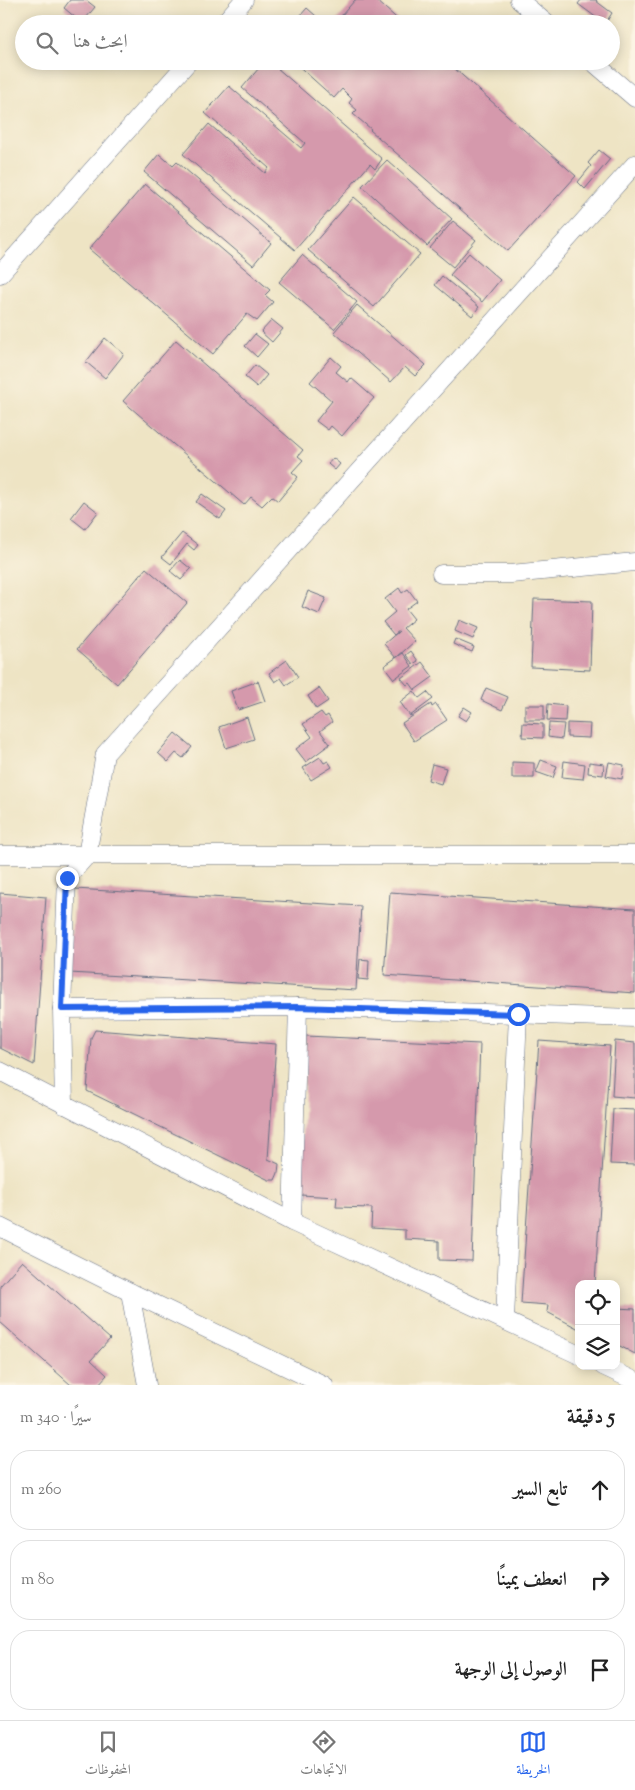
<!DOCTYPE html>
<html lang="ar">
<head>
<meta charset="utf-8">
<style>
	:root { --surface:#fff; --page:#f6f6f6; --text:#222; --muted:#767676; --line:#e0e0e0; --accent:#2563eb }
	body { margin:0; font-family:"Sorts Mill Goudy",Amiri,serif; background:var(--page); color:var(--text); direction:rtl }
	.controls { position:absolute; right:15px; bottom:15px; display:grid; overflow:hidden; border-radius:10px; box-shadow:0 2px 12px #0003 }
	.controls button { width:45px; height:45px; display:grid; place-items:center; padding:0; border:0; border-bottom:1px solid var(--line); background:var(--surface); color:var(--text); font:25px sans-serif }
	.stop { position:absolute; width:15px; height:15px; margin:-11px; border:4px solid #2563eb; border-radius:50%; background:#fff }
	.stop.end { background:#2563eb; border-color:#fff; box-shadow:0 1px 5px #0008 }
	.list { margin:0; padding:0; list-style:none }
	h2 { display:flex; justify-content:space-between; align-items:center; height:65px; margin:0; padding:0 20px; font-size:21px }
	h2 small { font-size:16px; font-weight:400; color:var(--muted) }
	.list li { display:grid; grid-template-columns:32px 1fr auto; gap:15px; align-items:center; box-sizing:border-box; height:80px; margin:0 10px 10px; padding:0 10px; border:1px solid var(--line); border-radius:20px }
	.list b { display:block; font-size:19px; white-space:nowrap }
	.list em { font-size:16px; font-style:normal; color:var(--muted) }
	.icon { flex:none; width:28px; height:28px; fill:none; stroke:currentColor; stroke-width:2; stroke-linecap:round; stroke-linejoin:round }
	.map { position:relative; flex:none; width:635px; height:1385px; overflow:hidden; direction:ltr }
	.search { position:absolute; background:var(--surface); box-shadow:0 2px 12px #0003; left:15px; right:15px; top:15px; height:55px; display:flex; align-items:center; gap:12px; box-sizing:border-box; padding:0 18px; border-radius:28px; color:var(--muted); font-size:19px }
	.sheet { height:335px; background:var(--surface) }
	nav { display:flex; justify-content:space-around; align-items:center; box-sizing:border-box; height:70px; border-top:1px solid var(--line); background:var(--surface); font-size:14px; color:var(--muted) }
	nav a { display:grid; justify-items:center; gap:2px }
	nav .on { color:var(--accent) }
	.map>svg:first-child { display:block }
	.building { fill:#d599ac }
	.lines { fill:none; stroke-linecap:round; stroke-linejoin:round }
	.minor-casing { stroke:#656e82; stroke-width:19 }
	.minor { stroke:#fff; stroke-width:18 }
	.route { stroke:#2563eb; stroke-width:6 }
</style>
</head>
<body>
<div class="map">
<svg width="635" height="1385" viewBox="0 0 635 1385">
	<rect width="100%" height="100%" fill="#fcf5e5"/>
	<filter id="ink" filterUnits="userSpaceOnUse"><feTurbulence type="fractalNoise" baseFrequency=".02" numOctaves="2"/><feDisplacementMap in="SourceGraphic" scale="10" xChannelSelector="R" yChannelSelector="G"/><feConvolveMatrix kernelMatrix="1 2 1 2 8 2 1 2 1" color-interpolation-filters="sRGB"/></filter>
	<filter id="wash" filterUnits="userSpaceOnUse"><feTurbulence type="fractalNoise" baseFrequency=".0096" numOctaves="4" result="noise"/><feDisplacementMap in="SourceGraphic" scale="20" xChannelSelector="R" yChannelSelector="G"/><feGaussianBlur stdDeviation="1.12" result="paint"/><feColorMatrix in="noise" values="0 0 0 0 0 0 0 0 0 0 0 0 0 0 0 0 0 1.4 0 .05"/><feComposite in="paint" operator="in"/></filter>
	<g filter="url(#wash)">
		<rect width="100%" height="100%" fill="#eee4c4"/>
		<g id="blocks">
			<g class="building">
				<path d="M70,0h16l9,7 -13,16 -18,-15z"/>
				<path d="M355,0h21l27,24h-69z"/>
				<path d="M581,0h16l-1,1 16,12 -7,11 -27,-20z"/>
				<path d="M307,8l18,16h-32z"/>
				<path d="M265,61h4l113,98 -7,10 -5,-5 -75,86 -112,-96 26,-30 56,49 4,-5 -64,-55 24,-27 72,62 4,-5 -63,-55z"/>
				<path d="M293,61h153l130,115 -68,75 -138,-121 1,-1 -18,-15 4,-4 -8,-7 3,-4 -10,-10 -8,9z"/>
				<path d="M599,150l11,9 -25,30 -7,-7 13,-16 -3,-3z"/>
				<path d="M159,154l14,12 4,-4 94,81 -18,22 -109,-93z"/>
				<path d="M387,160l65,59 -25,27 -65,-60z"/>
				<path d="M145,184l125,106 -5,5 8,7 -16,19 -10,-7 -34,40 -124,-105z"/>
				<path d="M354,197l66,57 -46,53 -66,-57z"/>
				<path d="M453,221l23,19 -23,27 -23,-19z"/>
				<path d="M469,253l31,27 -18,22 -32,-27z"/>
				<path d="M302,255l55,47 -23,27 -55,-47z"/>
				<path d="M442,276l37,31 -7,9 -37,-31z"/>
				<path d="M357,305l69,60 -11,11 -10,-9 -14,15 -57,-50z"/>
				<path d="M272,320l11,9 -11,13 -11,-10z"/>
				<path d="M255,334l13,10 -11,13 -12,-11z"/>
				<path d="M105,338l19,16 -19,24 -19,-16z"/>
				<path d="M176,340l127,110 -5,6 5,4 -11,12 6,5 -20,24 -6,-5 -10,10 -11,-9 -7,8 -121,-104z"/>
				<path d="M331,357l10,9 -5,6 12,10 3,-4 23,20 -32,38 -11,-10 -3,4 -12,-9 16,-20 -22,-19z"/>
				<path d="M255,365l12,10 -10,12 -12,-10z"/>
				<path d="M333,458l7,6 -5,6 -7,-6z"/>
				<path d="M202,494l24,17 -6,8 -24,-17z"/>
				<path d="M84,501l14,11 -13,17 -14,-11z"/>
				<path d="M182,533l16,12 -4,5 -7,-6 -16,20 -9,-7z"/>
				<path d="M180,560l11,9 -10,11 -11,-9z"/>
				<path d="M146,568l41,35 -70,81 -40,-35z"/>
				<path d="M399,588l3,5 6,-4 9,12 -11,8 8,10 -11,9 12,13 -19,17 -12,-14 15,-13 -5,4 -11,-13 12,-10 -10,-13z"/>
				<path d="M308,591l18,7 -7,16 -17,-7z"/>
				<path d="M534,599l58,2 -2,69 -59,-3z"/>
				<path d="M459,620l19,8 -5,11 -18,-8z"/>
				<path d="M455,639l19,8 -2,5 -19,-8z"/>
				<path d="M411,651l7,10 -5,3 -7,-9z"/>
				<path d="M403,653l9,13 -18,13 -10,-13z"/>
				<path d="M287,660l11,17 -12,8 -5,-7 -6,4 -6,-9z"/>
				<path d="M422,662l11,15 -18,13 -5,-7 -3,2 -6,-7z"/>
				<path d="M258,681l7,20 -27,9 -7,-19z"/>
				<path d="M319,688l9,13 -12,8 -8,-13z"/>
				<path d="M486,688l22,9 -6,13 -21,-10z"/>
				<path d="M414,691l5,7 8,-6 6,7 -23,17 -10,-14z"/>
				<path d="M431,704l1,3 4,-3 11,16 -33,21 -12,-18z"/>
				<path d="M548,704l18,2 -1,15 -18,-1z"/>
				<rect x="525" y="705" width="19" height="15"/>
				<path d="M464,707l8,5 -6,9 -8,-5z"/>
				<path d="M321,712l4,5 3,-2 4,7 -12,9 10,13 -24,18 -10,-13 16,-12 -9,-13z"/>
				<path d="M247,717l7,22 -28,9 -7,-21z"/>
				<path d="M523,723l20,1v14l-21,-1z"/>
				<path d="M549,723l15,1 -2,15 -14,-2z"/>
				<path d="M567,723l23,1 -1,14 -22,-1z"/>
				<path d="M175,733l17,14 -9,11 -7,-5 -8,9 -10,-9z"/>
				<path d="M320,757l4,6 4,-2 4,6 -21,13 -8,-12z"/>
				<path d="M541,760l16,6 -4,12 -17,-6z"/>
				<path d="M564,761l21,3 -2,15 -21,-2z"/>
				<path d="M512,762l22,1v15h-22z"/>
				<path d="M589,762l15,2 -1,11 -15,-2z"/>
				<path d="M609,762l15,3 -2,14 -16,-3z"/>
				<path d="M432,764l14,4 -5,16 -13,-4z"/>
				<path d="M75,889l286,17 -5,84 -286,-17z"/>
				<path d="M390,892l245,17v84l-251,-18z"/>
				<path d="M0,893l46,4 -12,168 -34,-17z"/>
				<path d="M360,959l9,1 -1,20 -10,-1z"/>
				<path d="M95,1030l181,14 -8,115 11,5 -1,9 -3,7h-6l-182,-89 4,-53z"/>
				<path d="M306,1036l174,8 -8,217 -33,-1v-19l-34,-2v-9l-34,-2 1,-20 -36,-1 1,-10 -37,-2z"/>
				<path d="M539,1041l71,5 -15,238h-16v45l-32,-17 1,-7 -27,-2z"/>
				<path d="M615,1041l20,2v55l-23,-2z"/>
				<path d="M613,1109l22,1v55l-25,-1z"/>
				<path d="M22,1261l88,78 -19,21 16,15 -9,10h-27l-71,-63v-36z"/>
				<path d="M616,1308l19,1v45l-19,-10z"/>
			</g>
		</g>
	</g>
	<g filter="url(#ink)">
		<use href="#blocks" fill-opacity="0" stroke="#656e82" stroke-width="1"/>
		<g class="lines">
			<defs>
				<g id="minor">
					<path d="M519,0l28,24"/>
					<path d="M223,24l21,-24"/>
					<path d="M592,61l43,37"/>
					<path d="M0,274l189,-213"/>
					<path d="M441,574h70l124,-12"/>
					<path d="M0,855h635"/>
					<path d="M62,1009l5,-131 20,-23 18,-101 530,-590"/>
					<path d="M0,1071l292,151 287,133"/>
					<path d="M64,1105l-2,-96 236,-2 337,11"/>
					<path d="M292,1222l6,-215"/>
					<path d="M0,1227l130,65 194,93"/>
					<path d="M130,1292l17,93"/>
					<path d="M505,1320l13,-306"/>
					<path d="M603,1366l32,15"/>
				</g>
			</defs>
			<use href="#minor" class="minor-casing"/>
			<use href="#minor" class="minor"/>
		</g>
	</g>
	<g class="lines" filter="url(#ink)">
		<path class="route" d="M67,878l-5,131 236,-2 220,7"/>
	</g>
</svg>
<div class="controls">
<button><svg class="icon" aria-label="locate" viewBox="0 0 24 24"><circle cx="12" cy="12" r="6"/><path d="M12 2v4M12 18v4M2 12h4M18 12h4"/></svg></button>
<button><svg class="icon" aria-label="layers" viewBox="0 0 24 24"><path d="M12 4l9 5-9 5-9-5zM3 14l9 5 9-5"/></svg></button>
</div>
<div class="stop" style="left:518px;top:1014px"></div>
<div class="stop end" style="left:67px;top:878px"></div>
<div class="search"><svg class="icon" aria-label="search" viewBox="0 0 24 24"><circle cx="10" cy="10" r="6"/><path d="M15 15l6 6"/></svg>ابحث هنا</div>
</div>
<section class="sheet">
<h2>5 دقيقة<small>سيرًا · 340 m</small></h2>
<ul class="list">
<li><svg class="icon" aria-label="ahead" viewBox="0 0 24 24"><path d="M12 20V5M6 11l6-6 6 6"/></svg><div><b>تابع السير</b></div><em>260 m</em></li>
<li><svg class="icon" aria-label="right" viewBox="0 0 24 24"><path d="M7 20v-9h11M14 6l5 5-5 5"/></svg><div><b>انعطف يمينًا</b></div><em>80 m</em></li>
<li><svg class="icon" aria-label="arrive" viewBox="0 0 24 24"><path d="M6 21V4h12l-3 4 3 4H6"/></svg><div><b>الوصول إلى الوجهة</b></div></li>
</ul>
</section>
<nav>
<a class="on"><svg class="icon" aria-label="map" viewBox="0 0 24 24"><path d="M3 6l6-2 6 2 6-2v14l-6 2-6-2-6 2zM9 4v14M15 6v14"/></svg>الخريطة</a>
<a><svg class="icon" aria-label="directions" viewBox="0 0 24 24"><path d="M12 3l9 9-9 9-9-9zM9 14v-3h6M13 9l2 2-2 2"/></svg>الاتجاهات</a>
<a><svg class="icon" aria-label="saved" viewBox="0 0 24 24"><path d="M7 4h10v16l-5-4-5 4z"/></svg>المحفوظات</a>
</nav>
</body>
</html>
